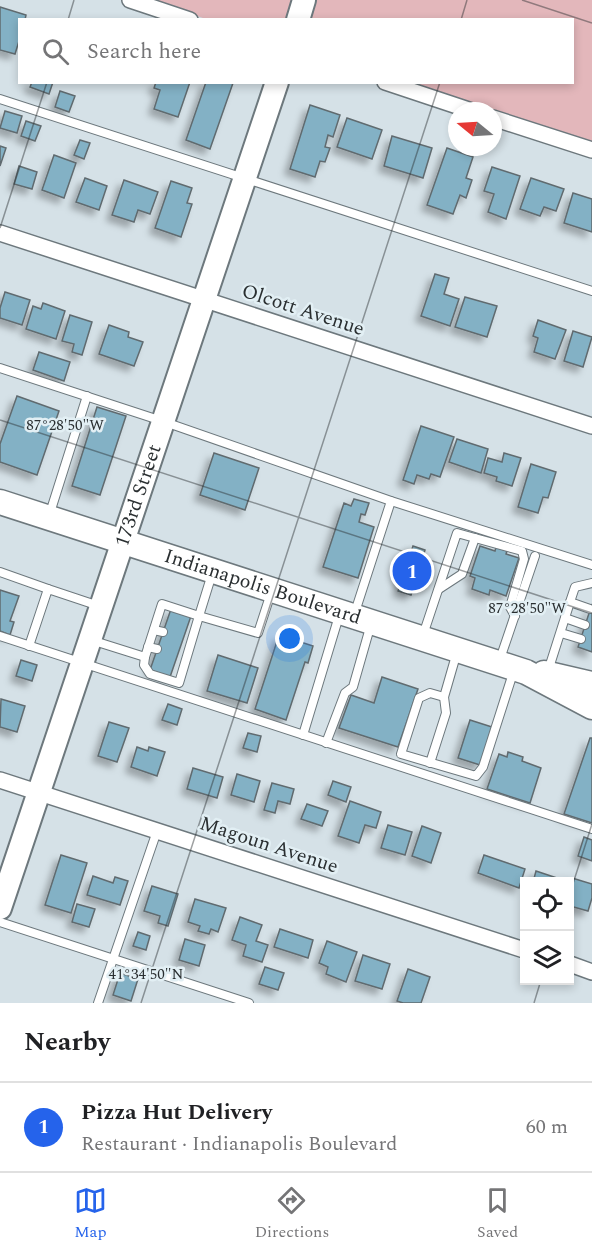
<!DOCTYPE html>
<html lang="en">
<head>
<meta charset="utf-8">
<style>
	:root { --surface:#fff; --page:#f2f2f2; --text:#202124; --muted:#757577; --line:#e0e0e0; --accent:#2563eb }
	body { margin:0; font-family:Spectral,serif; background:var(--page); color:var(--text) }
	.controls { position:absolute; right:18px; bottom:18px; display:grid; overflow:hidden; border-radius:0px; box-shadow:0 3px 9px #0003 }
	.controls button { width:54px; height:54px; display:grid; place-items:center; padding:0; border:0; border-bottom:2px solid var(--line); background:var(--surface); color:var(--text); font:30px sans-serif }
	.compass { position:absolute; left:448px; top:102px; width:54px; height:54px; border-radius:50%; background:var(--surface); box-shadow:0 3px 9px #0003; rotate:288deg }
	.you { position:absolute; left:290px; top:639px; width:21px; height:21px; margin:-15px; border:4px solid #fff; border-radius:50%; background:#1a73e8; box-shadow:0 0 0 9px #1a73e833 }
	.badge { display:grid; place-items:center; width:39px; height:39px; border-radius:50%; background:var(--accent); color:#fff; font-size:20px; font-weight:700 }
	.pin { position:absolute; translate:-50% -50%; border:3px solid #fff; box-shadow:0 2px 6px #0006 }
	.list { margin:0; padding:0; list-style:none }
	h2 { display:flex; justify-content:space-between; align-items:center; height:78px; margin:0; padding:0 24px; font-size:26px }
	h2 small { font-size:20px; font-weight:400; color:var(--muted) }
	.list li { display:grid; grid-template-columns:39px 1fr auto; gap:18px; align-items:center; box-sizing:border-box; height:90px; padding:0 24px; border-top:2px solid var(--line) }
	.list b { display:block; font-size:22px; white-space:nowrap }
	.list p { margin:0; font-size:20px; white-space:nowrap; color:var(--muted) }
	.list em { font-size:20px; font-style:normal; color:var(--muted) }
	.icon { flex:none; width:33px; height:33px; fill:none; stroke:currentColor; stroke-width:2; stroke-linecap:round; stroke-linejoin:round }
	.map { position:relative; flex:none; width:592px; height:1003px; overflow:hidden }
	.search { position:absolute; background:var(--surface); box-shadow:0 3px 9px #0003; left:18px; right:18px; top:18px; height:66px; display:flex; align-items:center; gap:15px; box-sizing:border-box; padding:0 21px; border-radius:0px; color:var(--muted); font-size:22px }
	.sheet { height:168px; background:var(--surface) }
	nav { display:flex; justify-content:space-around; align-items:center; box-sizing:border-box; height:84px; border-top:2px solid var(--line); background:var(--surface); font-size:16px; color:var(--muted) }
	nav a { display:grid; justify-items:center; gap:3px }
	nav .on { color:var(--accent) }
	.map>svg:first-child { display:block }
	.green { fill:#e3b7bb }
	.building { fill:#83b1c5; stroke:#606b6f; stroke-width:1.5; filter:url(#shadow) }
	.lines { fill:none; stroke-linecap:round; stroke-linejoin:round }
	.lane-casing { stroke:#6d787d; stroke-width:10 }
	.street-casing { stroke:#6d787d; stroke-width:18 }
	.secondary-casing { stroke:#6d787d; stroke-width:26 }
	.primary-casing { stroke:#6d787d; stroke-width:27 }
	.lane { stroke:#fff; stroke-width:8 }
	.street { stroke:#fff; stroke-width:15 }
	.secondary { stroke:#fff; stroke-width:22 }
	.primary { stroke:#fff; stroke-width:24 }
	.ticks { fill:none; stroke:#2a2f31; stroke-width:1.5; stroke-opacity:0.45 }
	.labels { text-anchor:middle; dominant-baseline:central; stroke-width:5; stroke-linejoin:round; paint-order:stroke }
	.street-label { font-size:20px; fill:#2a2f31; stroke:#e2eff4 }
	.ticks-label { font-size:15px; text-anchor:middle; fill:#2a2f31; stroke:#e2eff4; stroke-width:5; stroke-linejoin:round; paint-order:stroke }
</style>
</head>
<body>
<div class="map">
<svg width="592" height="1003" viewBox="0 0 592 1003">
	<defs>
		<filter id="shadow"><feDropShadow dx="-5.5" dy="5.5" stdDeviation="3" flood-color="#0004"/></filter>
	</defs>
	<rect width="100%" height="100%" fill="#d5e1e7"/>
	<path class="green" d="M149,0h443v144l-190,-61 170,-1v-62h-363z"/>
	<g class="building">
		<path d="M0,7l26,8 -1,5h-5v18l-5,16 -15,-4z"/>
		<path d="M32,82h21l-4,12 -19,-7z"/>
		<path d="M156,82h34l-12,35 -24,-8 6,-19 -6,-2z"/>
		<path d="M206,82l27,1 -23,66 -24,-9z"/>
		<path d="M60,91l15,5 -6,16 -14,-5z"/>
		<path d="M310,105l30,10 -7,22 -5,-2 -3,12 5,1 -5,14 -5,-1 -5,16 -25,-8z"/>
		<path d="M5,111l17,5 -5,17 -17,-5z"/>
		<path d="M347,118l35,12 -10,29 -35,-12z"/>
		<path d="M26,121l15,5 -6,15 -14,-5z"/>
		<path d="M392,136l40,12 -9,30 -39,-12z"/>
		<path d="M80,140l10,3 -6,16 -10,-4z"/>
		<path d="M0,146l6,2 -6,18z"/>
		<path d="M447,148l26,9 -7,21 6,2 -6,18 -6,-3 -7,19 -26,-9z"/>
		<path d="M54,155l22,8 -12,35 -22,-8z"/>
		<path d="M19,166l18,6 -5,17 -18,-5z"/>
		<path d="M492,167l28,9 -14,43 -18,-7 6,-18 -10,-3z"/>
		<path d="M85,178l22,8 -8,24 -23,-8z"/>
		<path d="M531,178l33,11 -8,22 -12,-4 -4,9 -20,-7z"/>
		<path d="M124,180l34,12 -8,22 -12,-4 -4,12 -22,-7z"/>
		<path d="M171,181l21,7 -5,15 5,1 -11,33 -26,-9z"/>
		<path d="M573,193l19,6v33l-28,-9z"/>
		<path d="M435,274l14,4 -5,16 15,5 -9,27 -29,-10z"/>
		<path d="M5,292l25,8 -8,25 -22,-7v-10z"/>
		<path d="M465,297l32,9 -10,31 -32,-10z"/>
		<path d="M43,303l22,8 -9,28 -30,-10 7,-23 8,3z"/>
		<path d="M70,315l22,7 -10,33 -10,-3 2,-8 -12,-3z"/>
		<path d="M538,320l28,10 -11,29 -21,-7 4,-14 -5,-2z"/>
		<path d="M109,325l20,7 -1,5 15,5 -9,24 -35,-12z"/>
		<path d="M573,331l19,6 -9,30 -19,-6z"/>
		<path d="M39,352l31,10 -6,19 -31,-11z"/>
		<path d="M17,396l42,15 -22,64 -37,-13v-18z"/>
		<path d="M97,407l29,9 -26,79 -28,-9z"/>
		<path d="M421,426l33,11 -14,40 -9,-3 -2,5 -12,-4 -3,9 -11,-4z"/>
		<path d="M457,439l31,10 -7,24 -32,-11z"/>
		<path d="M214,453l45,15 -14,42 -45,-15z"/>
		<path d="M504,453l17,5 -9,28 -16,-5 1,-4 -13,-4 4,-15 14,4z"/>
		<path d="M531,464l25,8 -8,26 -5,-1 -5,16 -20,-6z"/>
		<path d="M354,499l15,4 -4,12 -4,-1 -2,8 15,5 -16,51 -35,-11 21,-64 7,3z"/>
		<path d="M413,546l12,4 -14,45 -13,-4z"/>
		<path d="M480,546l15,5 1,-4 11,4 -1,3 13,4 -13,38 -16,-6 -1,5 -17,-6 3,-11 -5,-2z"/>
		<path d="M0,590l19,6 -9,25 4,1 -4,13 -10,-4z"/>
		<path d="M592,604v48l-14,-5z"/>
		<path d="M171,609l20,7 -21,61 -20,-7z"/>
		<path d="M279,635l34,11 -5,17 -3,-1 -19,58 -31,-11z"/>
		<path d="M218,655l40,13 -11,35 -40,-12z"/>
		<path d="M21,660l16,5 -5,16 -16,-5z"/>
		<path d="M382,677l36,12 -20,58 -59,-19 12,-33 23,8z"/>
		<path d="M1,699l24,7 -8,26 -17,-5z"/>
		<path d="M168,704l14,5 -5,16 -15,-5z"/>
		<path d="M470,720l22,7 -12,38 -22,-7z"/>
		<path d="M109,722l20,6 -12,34 -19,-6z"/>
		<path d="M248,733l13,3 -4,16 -14,-4z"/>
		<path d="M590,738h2v85l-28,-9z"/>
		<path d="M137,747l11,4 1,-4 16,5 -8,24 -26,-9z"/>
		<path d="M508,752l15,5 -1,4 19,7 -11,35 -43,-14 12,-35 8,3z"/>
		<path d="M193,768l30,9 -6,21 -30,-9z"/>
		<path d="M237,774l23,7 -6,21 -23,-7z"/>
		<path d="M333,781l18,6 -5,15 -18,-7z"/>
		<path d="M272,783l22,6 -4,15 -12,-3 -3,12 -11,-3z"/>
		<path d="M350,801l31,11 -5,16 -11,-3 -6,18 -21,-7z"/>
		<path d="M307,804l21,7 -6,15 -21,-7z"/>
		<path d="M388,825l24,7 -7,23 -24,-7z"/>
		<path d="M422,826l19,7 -10,30 -19,-7z"/>
		<path d="M584,837l8,3v21l-14,-5z"/>
		<path d="M61,855l26,8 -16,50 -26,-8z"/>
		<path d="M484,855l41,14 -6,19 -41,-15z"/>
		<path d="M536,871l21,7 -1,4h-23z"/>
		<path d="M93,876l20,7 2,-6 13,4 -8,24 -33,-10z"/>
		<path d="M572,878l20,6v14l-4,13 -18,-5v-19z"/>
		<path d="M152,886l26,8 -10,32 -10,-3 2,-7 -16,-5z"/>
		<path d="M195,899l31,9 -8,24 -7,-3 -2,5 -11,-3 2,-5 -12,-4z"/>
		<path d="M77,904l18,5 -6,18 -17,-5z"/>
		<path d="M240,917l22,8 -6,16 12,4 -6,17 -19,-6 3,-11 -14,-5z"/>
		<path d="M280,929l33,11 -5,18 -34,-11z"/>
		<path d="M138,932l12,4 -4,14 -13,-4z"/>
		<path d="M185,939l20,6 -6,21 -20,-6z"/>
		<path d="M327,941l30,11 -11,30 -20,-8 2,-7 -9,-4z"/>
		<path d="M363,955l27,9 -8,25 -27,-8z"/>
		<path d="M265,967l19,6 -6,17 -19,-6z"/>
		<path d="M408,969l22,8 -9,26h-18l-6,-2z"/>
		<path d="M120,973l18,6 -7,22 -18,-6z"/>
	</g>
	<g class="lines">
		<defs>
			<g id="lane">
				<path d="M0,99l592,192"/>
				<path d="M0,368l162,53 229,80 201,64"/>
				<path d="M49,516l38,-120"/>
				<path d="M0,572l48,17"/>
				<path d="M439,589l23,-15 13,-36 47,13 2,8 -14,48 5,9"/>
				<path d="M570,602l5,-15 17,-4"/>
				<path d="M355,612l36,-111"/>
				<path d="M565,618l20,7"/>
				<path d="M154,630l9,2"/>
				<path d="M561,633l20,6"/>
				<path d="M423,635l34,-102 18,5"/>
				<path d="M0,636l592,193"/>
				<path d="M91,640l54,17 17,-53 37,12 13,-42"/>
				<path d="M29,646l19,-57 51,17"/>
				<path d="M148,647l9,2"/>
				<path d="M145,657l-1,8 6,9 29,9 20,-67 59,17 13,-40"/>
				<path d="M500,659l35,-103"/>
				<path d="M548,671l22,-69 20,7"/>
				<path d="M444,697l-14,-4 -11,5 -18,56 75,22 7,-9 31,-97"/>
				<path d="M303,735l36,-119"/>
				<path d="M326,743l19,-50 8,-6 18,-63"/>
				<path d="M430,763l16,-50 -2,-16 13,-45"/>
				<path d="M0,922l249,81"/>
				<path d="M98,1003l59,-172"/>
			</g>
			<g id="street">
				<path d="M130,0l60,20"/>
				<path d="M385,82l87,29"/>
				<path d="M493,118l99,32"/>
				<path d="M0,233l592,193"/>
				<path d="M0,780l524,170"/>
				<path d="M570,964l22,8"/>
			</g>
			<g id="secondary">
				<path d="M298,20l6,-20"/>
				<path id="s1" d="M0,908l277,-826"/>
			</g>
			<g id="primary">
				<path id="s2" d="M0,502l526,170 66,35"/>
				<path d="M544,673l48,11"/>
			</g>
		</defs>
		<use href="#lane" class="lane-casing"/>
		<use href="#street" class="street-casing"/>
		<use href="#secondary" class="secondary-casing"/>
		<use href="#primary" class="primary-casing"/>
		<use href="#lane" class="lane"/>
		<use href="#street" class="street"/>
		<use href="#secondary" class="secondary"/>
		<use href="#primary" class="primary"/>
	</g>
	<path class="ticks" d="M522,0l70,23M68,20l6,-20M461,20l6,-20M0,228l47,-146M0,420l592,193M570,893l22,-69M141,1003l299,-921M534,1003l7,-23"/>
	<g class="labels">
		<g class="street-label">
			<text transform="translate(303 310) rotate(18)">Olcott Avenue</text>
			<text stroke="none"><textPath href="#s1" startOffset="435">173rd Street</textPath></text>
			<text stroke="none"><textPath href="#s2" startOffset="276">Indianapolis Boulevard</textPath></text>
			<text transform="translate(269 845) rotate(18)">Magoun Avenue</text>
		</g>
	</g>
	<g class="ticks-label">
		<text x="65" y="430">87°28'50"W</text>
		<text x="527" y="613">87°28'50"W</text>
		<text x="146" y="979">41°34'50"N</text>
	</g>
</svg>
<div class="controls">
<button><svg class="icon" aria-label="locate" viewBox="0 0 24 24"><circle cx="12" cy="12" r="6"/><path d="M12 2v4M12 18v4M2 12h4M18 12h4"/></svg></button>
<button><svg class="icon" aria-label="layers" viewBox="0 0 24 24"><path d="M12 4l9 5-9 5-9-5zM3 14l9 5 9-5"/></svg></button>
</div>
<svg class="compass" viewBox="-18 -18 36 36"><path d="M0-13l5 13h-10z" fill="#e53935"/><path d="M0 13l5-13h-10z" fill="#757577"/></svg>
<div class="you"></div>
<div class="pin badge" style="left:412px;top:571px">1</div>
<div class="search"><svg class="icon" aria-label="search" viewBox="0 0 24 24"><circle cx="10" cy="10" r="6"/><path d="M15 15l6 6"/></svg>Search here</div>
</div>
<section class="sheet">
<h2>Nearby<small></small></h2>
<ul class="list">
<li><span class="badge">1</span><div><b>Pizza Hut Delivery</b><p>Restaurant · Indianapolis Boulevard</p></div><em>60 m</em></li>
</ul>
</section>
<nav>
<a class="on"><svg class="icon" aria-label="map" viewBox="0 0 24 24"><path d="M3 6l6-2 6 2 6-2v14l-6 2-6-2-6 2zM9 4v14M15 6v14"/></svg>Map</a>
<a><svg class="icon" aria-label="directions" viewBox="0 0 24 24"><path d="M12 3l9 9-9 9-9-9zM9 14v-3h6M13 9l2 2-2 2"/></svg>Directions</a>
<a><svg class="icon" aria-label="saved" viewBox="0 0 24 24"><path d="M7 4h10v16l-5-4-5 4z"/></svg>Saved</a>
</nav>
</body>
</html>
